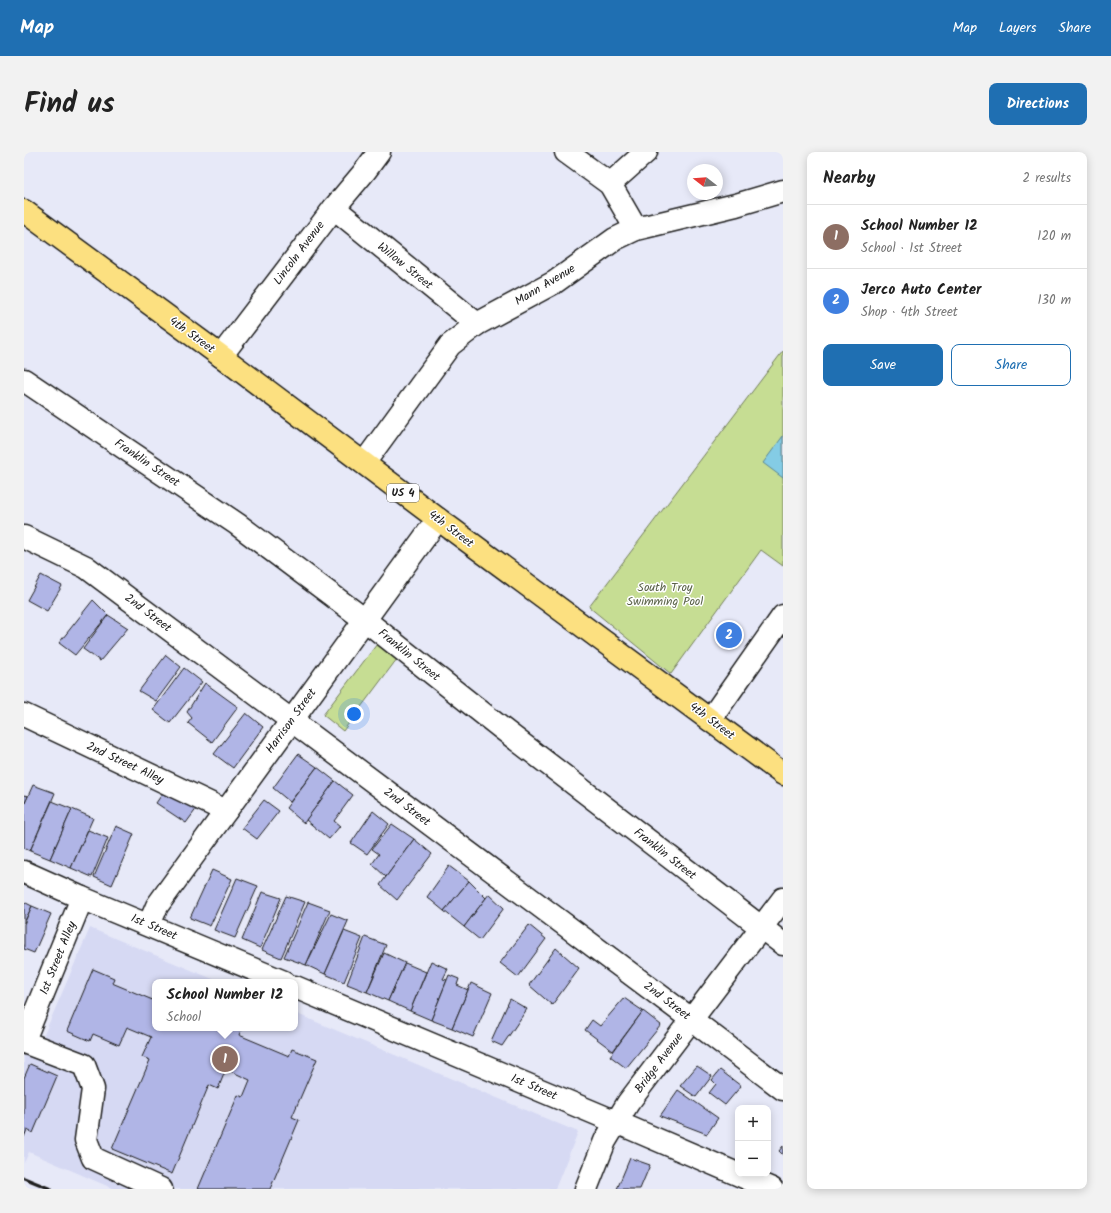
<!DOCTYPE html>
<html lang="en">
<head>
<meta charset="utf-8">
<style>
	:root { --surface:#fff; --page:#f2f2f2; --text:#222; --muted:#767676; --line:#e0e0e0; --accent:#1f6fb2 }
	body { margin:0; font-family:Kalam,sans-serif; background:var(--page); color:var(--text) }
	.controls { position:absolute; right:12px; bottom:12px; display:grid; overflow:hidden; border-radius:8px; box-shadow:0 2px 10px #0003 }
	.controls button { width:36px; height:36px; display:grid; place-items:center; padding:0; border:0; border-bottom:1px solid var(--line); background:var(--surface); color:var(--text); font:20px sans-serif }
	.compass { position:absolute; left:663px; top:12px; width:36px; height:36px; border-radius:50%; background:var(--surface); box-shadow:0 2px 10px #0003; rotate:287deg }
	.you { position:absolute; left:330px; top:562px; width:14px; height:14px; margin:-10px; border:3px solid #fff; border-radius:50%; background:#1a73e8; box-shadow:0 0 0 6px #1a73e833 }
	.badge { display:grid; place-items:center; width:26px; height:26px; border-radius:50%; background:var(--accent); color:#fff; font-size:13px; font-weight:700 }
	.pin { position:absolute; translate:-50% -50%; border:2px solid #fff; box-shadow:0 1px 4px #0006 }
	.popup { position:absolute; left:128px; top:827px; width:146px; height:52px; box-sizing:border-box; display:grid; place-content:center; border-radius:8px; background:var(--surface); filter:drop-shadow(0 1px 3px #0005); font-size:13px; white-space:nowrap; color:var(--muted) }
	.popup b { font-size:15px; color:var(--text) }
	.popup::after { content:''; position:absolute; left:50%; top:100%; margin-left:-8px; border:8px solid transparent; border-top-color:var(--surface) }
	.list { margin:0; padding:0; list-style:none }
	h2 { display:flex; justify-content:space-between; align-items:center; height:52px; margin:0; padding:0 16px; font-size:17px }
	h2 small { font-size:13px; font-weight:400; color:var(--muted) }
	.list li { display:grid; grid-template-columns:26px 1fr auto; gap:12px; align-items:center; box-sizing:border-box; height:64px; padding:0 16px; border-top:1px solid var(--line) }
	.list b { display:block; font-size:15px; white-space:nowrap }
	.list p { margin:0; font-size:13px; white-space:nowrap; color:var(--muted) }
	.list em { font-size:13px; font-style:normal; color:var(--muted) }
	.actions { display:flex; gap:8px; padding:12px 16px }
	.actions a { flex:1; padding:9px 0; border:1px solid var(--accent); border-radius:8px; text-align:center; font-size:14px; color:var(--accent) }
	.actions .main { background:var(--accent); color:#fff }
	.map { position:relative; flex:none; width:759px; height:1037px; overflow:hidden; border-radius:8px }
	header { display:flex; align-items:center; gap:24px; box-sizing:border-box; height:56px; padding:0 20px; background:var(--accent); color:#fff }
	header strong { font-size:19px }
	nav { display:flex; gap:22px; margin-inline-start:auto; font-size:14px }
	.intro { display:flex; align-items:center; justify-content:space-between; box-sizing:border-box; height:96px; padding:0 24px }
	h1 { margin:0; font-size:28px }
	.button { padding:10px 18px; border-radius:8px; background:var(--accent); color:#fff; font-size:14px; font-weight:700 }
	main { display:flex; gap:24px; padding:0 24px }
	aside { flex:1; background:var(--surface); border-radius:8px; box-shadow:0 2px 10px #0003 }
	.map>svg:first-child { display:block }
	.built { fill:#d6d9f3 }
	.green { fill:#c6dd93; stroke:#717c58 }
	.water { fill:#84cce5; stroke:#5a8695 }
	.building { fill:#b0b5e6; stroke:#1c1c1c }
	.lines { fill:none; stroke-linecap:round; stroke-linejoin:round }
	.minor-casing { stroke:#1c1c1c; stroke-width:25 }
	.major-casing { stroke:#1c1c1c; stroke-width:25 }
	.minor { stroke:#fff; stroke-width:22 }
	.major { stroke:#fce080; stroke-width:22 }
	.rail { stroke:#1c1c1c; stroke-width:3 }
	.labels { text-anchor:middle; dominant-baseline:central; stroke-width:3; stroke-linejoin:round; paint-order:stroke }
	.shield { fill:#fff; stroke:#606060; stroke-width:1 }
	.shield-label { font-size:11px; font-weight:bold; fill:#1c1c1c }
	.street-label { font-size:12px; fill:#1c1c1c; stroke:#fff }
	.park-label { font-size:12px; fill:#586046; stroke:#fff }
</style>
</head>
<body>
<header>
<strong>Map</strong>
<nav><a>Map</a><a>Layers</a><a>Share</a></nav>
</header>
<div class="intro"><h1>Find us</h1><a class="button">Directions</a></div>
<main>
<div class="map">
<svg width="759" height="1037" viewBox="0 0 759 1037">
	<rect width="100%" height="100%" fill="#e7e9f8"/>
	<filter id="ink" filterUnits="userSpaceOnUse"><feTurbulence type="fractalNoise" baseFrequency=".025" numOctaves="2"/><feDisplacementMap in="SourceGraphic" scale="8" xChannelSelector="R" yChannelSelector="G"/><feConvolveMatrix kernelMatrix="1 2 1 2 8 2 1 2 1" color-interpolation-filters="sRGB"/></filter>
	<g filter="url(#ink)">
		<path class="built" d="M66,776l130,54h-65v46h140v-15l283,119 -23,57h-441l-85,-37 -5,11v-107l10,2z"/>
		<g class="green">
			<path d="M759,199v215l-22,-16 -90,124 -82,-67z"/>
			<path d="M353,492l20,15 -54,72 -20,-16z"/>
		</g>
		<path class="water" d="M759,284v42l-20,-15z"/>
		<g class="building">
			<path d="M17,423l21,11 -15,25 -20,-11z"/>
			<path d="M69,448l15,15 -33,40 -16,-12z"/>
			<path d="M84,463l20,13 -28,33 -17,-12z"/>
			<path d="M142,503l15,12 -25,34 -17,-10z"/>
			<path d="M160,516l18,14 -32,41 -17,-13z"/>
			<path d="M181,531l33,24 -26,35 -24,-19 4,-5 -5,-6z"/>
			<path d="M222,561l17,14 -30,41 -19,-14z"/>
			<path d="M274,602l19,13 -27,35 -17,-14z"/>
			<path d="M293,615l18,14 -31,42 -18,-15z"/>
			<path d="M311,629l18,14 -19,26 6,5 -11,13 -23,-19z"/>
			<path d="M145,632l31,20 -14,19 -30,-20z"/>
			<path d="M9,633l22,8 -25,58 -6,-3v-43z"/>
			<path d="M0,643l4,1 -4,9z"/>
			<path d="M240,648l15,11 -22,28 -15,-11z"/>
			<path d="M28,649l20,8 -22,50 -20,-8z"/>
			<path d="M48,657l21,9 -22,50 -21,-9z"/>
			<path d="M349,659l16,13 -22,30 -16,-11z"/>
			<path d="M368,672l22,15 -28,38 -14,-13 7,-10 -7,-5z"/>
			<path d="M92,674l18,8 -22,51 -18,-8z"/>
			<path d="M64,678l20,8 -16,39 -21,-9z"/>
			<path d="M390,687l18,15 -35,46 -17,-15z"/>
			<path d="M425,714l20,15 -25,30 -17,-14z"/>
			<path d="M188,718l20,9 -22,47 -20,-8z"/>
			<path d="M213,726l21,8 -23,52 -21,-8z"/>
			<path d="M445,729l17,17 -22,29 -20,-16z"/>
			<path d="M238,740l19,6 -21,50 -18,-8z"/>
			<path d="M465,742l15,14 -24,32 -16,-13z"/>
			<path d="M262,744l19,6 -24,56 -19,-8z"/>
			<path d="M0,750l8,4 -8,17z"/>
			<path d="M284,750l22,8 -24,55 -22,-8z"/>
			<path d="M8,754l19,8 -17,39 -10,-4v-25z"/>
			<path d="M307,762l17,7 -23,53 -19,-9z"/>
			<path d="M505,773l17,14 -28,38 -18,-14z"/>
			<path d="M320,779l18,7 -18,44 -19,-8z"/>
			<path d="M341,785l21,8 -19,47 -20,-8z"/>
			<path d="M532,796l23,20 -27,37 -23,-20z"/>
			<path d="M360,801l21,10 -17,38 -21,-9z"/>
			<path d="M407,809l17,8 -5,10 4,1 -16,40 -21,-9z"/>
			<path d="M381,811l21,9 -16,39 -22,-10z"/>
			<path d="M69,817l21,9 -2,5 43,18v27h87l-3,7 50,21 3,-7 25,10 -25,58 7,3 -29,69h-72l40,-94 5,2 7,-17 -24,-11 -8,20 -9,-4 -37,89 -60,-25 38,-89 -8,-3 9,-20 -24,-10 -8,18 -26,-11 -3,7 -23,-10z"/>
			<path d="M425,823l10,4 -2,6 11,5 -16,38 -21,-8z"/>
			<path d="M447,831l21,10 -19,44 -21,-9z"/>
			<path d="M600,846l19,13 -30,40 -28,-21 7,-10 8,6z"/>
			<path d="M486,847l17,10 -25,37 -11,-5z"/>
			<path d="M619,859l18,14 -35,43 -16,-12z"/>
			<path d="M6,912l27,12 -24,57 -6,-3 -3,7v-59z"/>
			<path d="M673,914l15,10 -16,21 -16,-11z"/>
			<path d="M696,918l21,16 -16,19 -16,-12 7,-9 -4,-4z"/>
			<path d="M654,938l40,28 -11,16 -47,-18z"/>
			<path d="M759,994v9l-4,-4z"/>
			<path d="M606,1006l20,7 -10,24h-23z"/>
		</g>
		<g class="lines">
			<defs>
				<g id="minor">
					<path d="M542,0l44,32 26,45"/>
					<path d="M586,32l36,-32"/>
					<path d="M310,56l143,116"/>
					<path d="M197,204l113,-148 31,-37 14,-19"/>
					<path d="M0,228l213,144 128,96 135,107 283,217"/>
					<path d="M340,311l86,-118 27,-21 78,-42 60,-43 21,-10 100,-24 47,-14"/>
					<path d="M0,385l62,30 589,440 108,82"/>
					<path d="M0,563l202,96"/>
					<path d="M686,568l73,-104"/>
					<path d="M0,720l58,26 202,84"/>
					<path d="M125,773l8,-19 281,-387"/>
					<path d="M271,835l321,135 156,67"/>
					<path d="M0,888l58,-142"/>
					<path d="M0,890l60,23 9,24 -7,51 7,18 68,31"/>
					<path d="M562,1037l19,-48 23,-38 155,-204"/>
				</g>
				<path id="major" d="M0,59l197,145 217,163 345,255"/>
			</defs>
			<use href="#minor" class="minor-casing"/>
			<use href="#major" class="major-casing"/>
			<use href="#minor" class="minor"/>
			<use href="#major" class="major"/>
			<path class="rail" d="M0,1026l27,11"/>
		</g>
	</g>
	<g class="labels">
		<rect class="shield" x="363" y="332" width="32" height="18" rx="3"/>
		<g class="shield-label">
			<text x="379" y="341">US 4</text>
		</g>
		<g class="street-label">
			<text transform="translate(275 101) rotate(-53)">Lincoln Avenue</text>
			<text transform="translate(381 114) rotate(39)">Willow Street</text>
			<text transform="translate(521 133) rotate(-31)">Mann Avenue</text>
			<text transform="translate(168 183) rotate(36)">4th Street</text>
			<text transform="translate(123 311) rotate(34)">Franklin Street</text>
			<text transform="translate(427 377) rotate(37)">4th Street</text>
			<text transform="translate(124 461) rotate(37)">2nd Street</text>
			<text transform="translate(385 503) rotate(39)">Franklin Street</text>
			<text transform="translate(267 569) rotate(-54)">Harrison Street</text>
			<text transform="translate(688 569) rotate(37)">4th Street</text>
			<text transform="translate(101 611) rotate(25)">2nd Street Alley</text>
			<text transform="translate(383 655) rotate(37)">2nd Street</text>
			<text transform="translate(641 702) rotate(38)">Franklin Street</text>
			<text transform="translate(130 775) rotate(23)">1st Street</text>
			<text transform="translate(34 806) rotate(-68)">1st Street Alley</text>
			<text transform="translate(643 849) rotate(37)">2nd Street</text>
			<text transform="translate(635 911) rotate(-53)">Bridge Avenue</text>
			<text transform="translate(510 935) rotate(23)">1st Street</text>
		</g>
		<g class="park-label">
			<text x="641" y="435">South Troy<tspan x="641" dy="14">Swimming Pool</tspan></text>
		</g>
	</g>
</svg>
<div class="controls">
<button>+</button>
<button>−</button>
</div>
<svg class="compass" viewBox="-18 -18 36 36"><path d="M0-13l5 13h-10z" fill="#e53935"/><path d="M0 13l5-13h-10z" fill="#767676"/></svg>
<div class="you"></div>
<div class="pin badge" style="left:201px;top:907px;background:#8d6e63">1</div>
<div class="popup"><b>School Number 12</b>School</div>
<div class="pin badge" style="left:705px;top:483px;background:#3f7fe0">2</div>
</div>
<aside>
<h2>Nearby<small>2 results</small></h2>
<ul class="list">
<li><span class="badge" style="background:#8d6e63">1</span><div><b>School Number 12</b><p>School · 1st Street</p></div><em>120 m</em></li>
<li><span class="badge" style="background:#3f7fe0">2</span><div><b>Jerco Auto Center</b><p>Shop · 4th Street</p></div><em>130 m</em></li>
</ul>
<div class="actions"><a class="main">Save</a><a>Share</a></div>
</aside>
</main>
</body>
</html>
